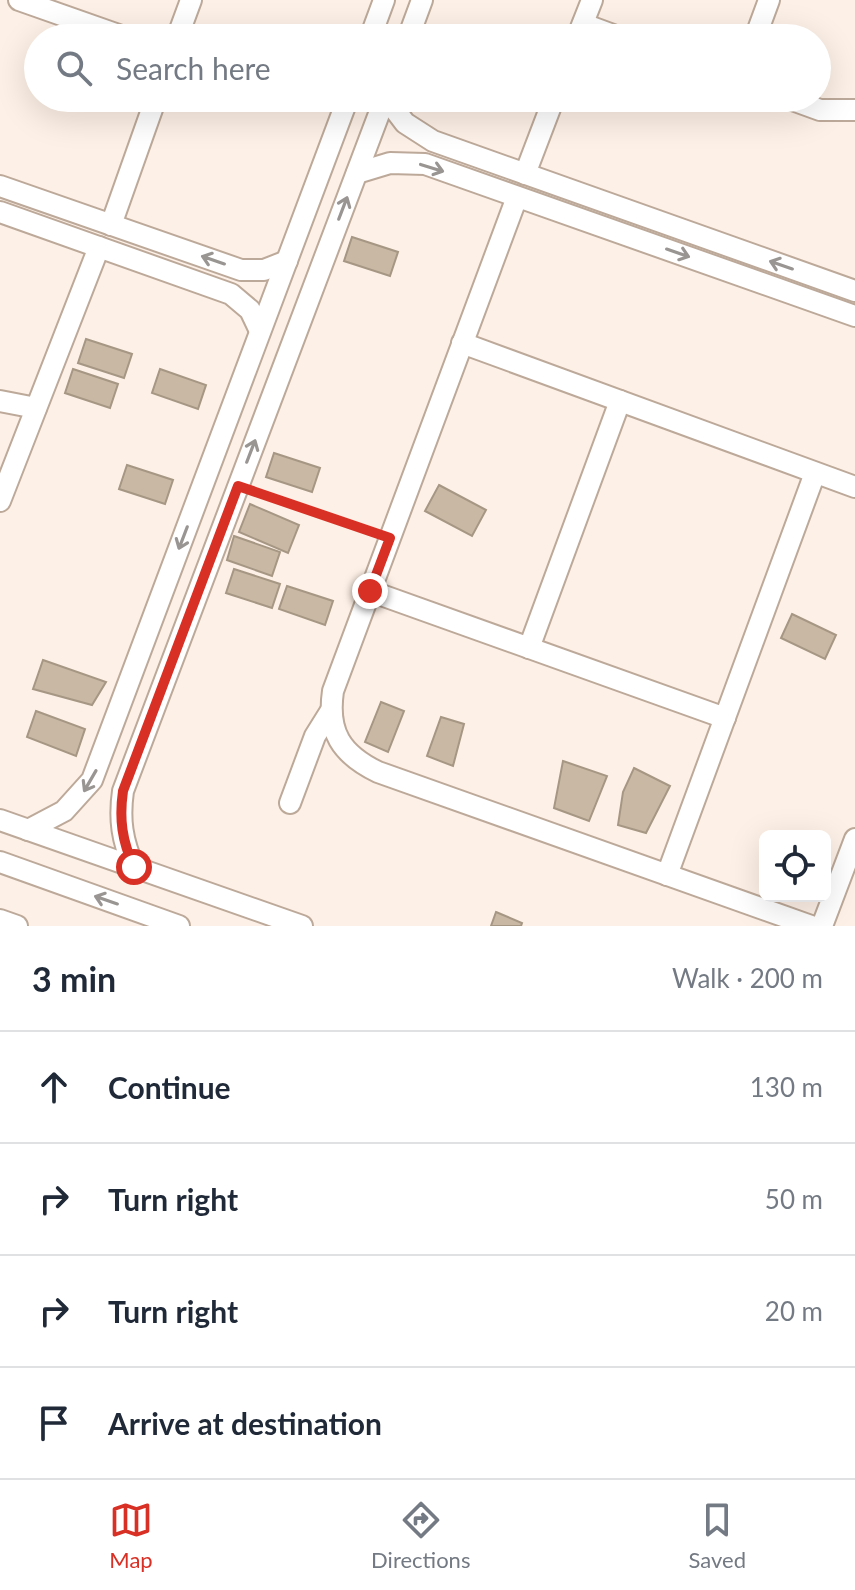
<!DOCTYPE html>
<html lang="en">
<head>
<meta charset="utf-8">
<style>
	:root { --surface:#fff; --page:#f2f2f3; --text:#1f2937; --muted:#747a83; --line:#e0e1e3; --accent:#d93025 }
	body { margin:0; font-family:Lato,sans-serif; background:var(--page); color:var(--text) }
	.controls { position:absolute; right:24px; bottom:24px; display:grid; overflow:hidden; border-radius:12px; box-shadow:0 8px 32px #0002 }
	.controls button { width:72px; height:72px; display:grid; place-items:center; padding:0; border:0; border-bottom:2px solid var(--line); background:var(--surface); color:var(--text); font:40px sans-serif }
	.stop { position:absolute; width:24px; height:24px; margin:-18px; border:6px solid #d93025; border-radius:50%; background:#fff }
	.stop.end { background:#d93025; border-color:#fff; box-shadow:0 2px 8px #0008 }
	.list { margin:0; padding:0; list-style:none }
	h2 { display:flex; justify-content:space-between; align-items:center; height:104px; margin:0; padding:0 32px; font-size:34px }
	h2 small { font-size:26px; font-weight:400; color:var(--muted) }
	.list li { display:grid; grid-template-columns:52px 1fr auto; gap:24px; align-items:center; box-sizing:border-box; height:112px; padding:0 32px; border-top:2px solid var(--line) }
	.list b { display:block; font-size:30px; white-space:nowrap }
	.list em { font-size:26px; font-style:normal; color:var(--muted) }
	.icon { flex:none; width:44px; height:44px; fill:none; stroke:currentColor; stroke-width:2; stroke-linecap:round; stroke-linejoin:round }
	.map { position:relative; flex:none; width:855px; height:926px; overflow:hidden }
	.search { position:absolute; background:var(--surface); box-shadow:0 8px 32px #0002; left:24px; right:24px; top:24px; height:88px; display:flex; align-items:center; gap:20px; box-sizing:border-box; padding:0 28px; border-radius:44px; color:var(--muted); font-size:30px }
	.sheet { height:552px; background:var(--surface) }
	nav { display:flex; justify-content:space-around; align-items:center; box-sizing:border-box; height:112px; border-top:2px solid var(--line); background:var(--surface); font-size:22px; color:var(--muted) }
	nav a { display:grid; justify-items:center; gap:4px }
	nav .on { color:var(--accent) }
	.map>svg:first-child { display:block }
	.building { fill:#c8b8a4; stroke:#a69784; stroke-width:2 }
	.lines { fill:none; stroke-linecap:round; stroke-linejoin:round }
	.minor-casing { stroke:#bda999; stroke-width:24 }
	.path { stroke:#857b73; stroke-width:4; stroke-dasharray:4 4; stroke-linecap:butt }
	.minor { stroke:#fff; stroke-width:20 }
	.oneway { stroke:#989592 }
	.route { stroke:#d93025; stroke-width:10 }
</style>
</head>
<body>
<div class="map">
<svg width="855" height="926" viewBox="0 0 855 926">
	<rect width="100%" height="100%" fill="#fdf0e6"/>
	<g class="building">
		<path d="M352,237l46,15 -8,24 -46,-15z"/>
		<path d="M86,339l46,15 -8,24 -46,-15z"/>
		<path d="M73,369l45,15 -8,24 -45,-15z"/>
		<path d="M160,369l46,16 -8,24 -46,-16z"/>
		<path d="M274,453l46,15 -8,24 -46,-15z"/>
		<path d="M127,465l46,15 -8,24 -46,-15z"/>
		<path d="M439,485l47,25 -14,26 -47,-25z"/>
		<path d="M250,504l49,21 -11,28 -49,-21z"/>
		<path d="M234,536l46,16 -8,24 -45,-16z"/>
		<path d="M234,569l46,15 -8,24 -46,-15z"/>
		<path d="M287,586l46,15 -8,24 -46,-16z"/>
		<path d="M792,614l44,21 -11,24 -44,-21z"/>
		<path d="M43,660l63,22 -14,23 -59,-16z"/>
		<path d="M381,702l23,9 -16,41 -23,-10z"/>
		<path d="M36,711l49,18 -9,27 -49,-19z"/>
		<path d="M441,717l23,7 -11,42 -26,-10z"/>
		<path d="M563,761l44,15 -18,45 -35,-13z"/>
		<path d="M634,768l36,18 -24,47 -28,-8 5,-33z"/>
		<path d="M496,912l26,11 -1,3h-30z"/>
	</g>
	<g class="lines">
		<defs>
			<g id="minor">
				<path d="M19,0l108,38"/>
				<path d="M583,24l38,14"/>
				<path d="M177,38l14,-38"/>
				<path d="M370,38l14,-38"/>
				<path d="M408,38l14,-38"/>
				<path d="M577,38l15,-38"/>
				<path d="M755,38l14,-38"/>
				<path d="M386,98l19,25 28,18 422,150"/>
				<path d="M787,98l33,12h35"/>
				<path d="M357,173l33,-10 35,1 430,152"/>
				<path d="M525,174l29,-76"/>
				<path d="M0,186l241,84h23l23,-9"/>
				<path d="M517,197l-184,494c-6,41 8,63 45,81l433,154"/>
				<path d="M0,212l231,82 19,16 10,21"/>
				<path d="M111,225l45,-127"/>
				<path d="M462,343l393,144"/>
				<path d="M0,401l36,7"/>
				<path d="M0,501l99,-254"/>
				<path d="M370,591l355,127"/>
				<path d="M529,648l91,-247"/>
				<path d="M290,803l25,-67 15,-24"/>
				<path d="M0,820l302,106"/>
				<path d="M28,830l36,-19 28,-31 256,-682"/>
				<path d="M0,862l179,64"/>
				<path d="M134,867c-12,-26 -15,-48 -11,-76l262,-693"/>
				<path d="M667,875l148,-402"/>
				<path d="M0,920l17,6"/>
				<path d="M822,926l33,-87"/>
			</g>
		</defs>
		<use href="#minor" class="minor-casing"/>
		<path class="path" d="M256,492l116,40"/>
		<use href="#minor" class="minor"/>
	</g>
	<defs><path id="oneway-shaft" d="M-6 0H5M1.5-3L5.5 0L1.5 3" fill="none" stroke-width="1.6" stroke-linecap="round" stroke-linejoin="round" transform="scale(2)"/></defs>
	<g class="oneway">
		<use href="#oneway-shaft" transform="translate(432 168) rotate(17)"/>
		<use href="#oneway-shaft" transform="translate(343 208) rotate(-69)"/>
		<use href="#oneway-shaft" transform="translate(678 253) rotate(19)"/>
		<use href="#oneway-shaft" transform="translate(213 260) rotate(-161)"/>
		<use href="#oneway-shaft" transform="translate(781 265) rotate(-161)"/>
		<use href="#oneway-shaft" transform="translate(251 451) rotate(-69)"/>
		<use href="#oneway-shaft" transform="translate(183 538) rotate(111)"/>
		<use href="#oneway-shaft" transform="translate(90 781) rotate(120)"/>
		<use href="#oneway-shaft" transform="translate(106 900) rotate(-161)"/>
	</g>
	<g class="lines">
		<path class="route" d="M134,867c-12,-26 -15,-48 -11,-76l115,-305 152,52 -20,53"/>
	</g>
</svg>
<div class="controls">
<button><svg class="icon" aria-label="locate" viewBox="0 0 24 24"><circle cx="12" cy="12" r="6"/><path d="M12 2v4M12 18v4M2 12h4M18 12h4"/></svg></button>
</div>
<div class="stop" style="left:134px;top:867px"></div>
<div class="stop end" style="left:370px;top:591px"></div>
<div class="search"><svg class="icon" aria-label="search" viewBox="0 0 24 24"><circle cx="10" cy="10" r="6"/><path d="M15 15l6 6"/></svg>Search here</div>
</div>
<section class="sheet">
<h2>3 min<small>Walk · 200 m</small></h2>
<ul class="list">
<li><svg class="icon" aria-label="ahead" viewBox="0 0 24 24"><path d="M12 20V5M6 11l6-6 6 6"/></svg><div><b>Continue</b></div><em>130 m</em></li>
<li><svg class="icon" aria-label="right" viewBox="0 0 24 24"><path d="M7 20v-9h11M14 6l5 5-5 5"/></svg><div><b>Turn right</b></div><em>50 m</em></li>
<li><svg class="icon" aria-label="right" viewBox="0 0 24 24"><path d="M7 20v-9h11M14 6l5 5-5 5"/></svg><div><b>Turn right</b></div><em>20 m</em></li>
<li><svg class="icon" aria-label="arrive" viewBox="0 0 24 24"><path d="M6 21V4h12l-3 4 3 4H6"/></svg><div><b>Arrive at destination</b></div></li>
</ul>
</section>
<nav>
<a class="on"><svg class="icon" aria-label="map" viewBox="0 0 24 24"><path d="M3 6l6-2 6 2 6-2v14l-6 2-6-2-6 2zM9 4v14M15 6v14"/></svg>Map</a>
<a><svg class="icon" aria-label="directions" viewBox="0 0 24 24"><path d="M12 3l9 9-9 9-9-9zM9 14v-3h6M13 9l2 2-2 2"/></svg>Directions</a>
<a><svg class="icon" aria-label="saved" viewBox="0 0 24 24"><path d="M7 4h10v16l-5-4-5 4z"/></svg>Saved</a>
</nav>
</body>
</html>
